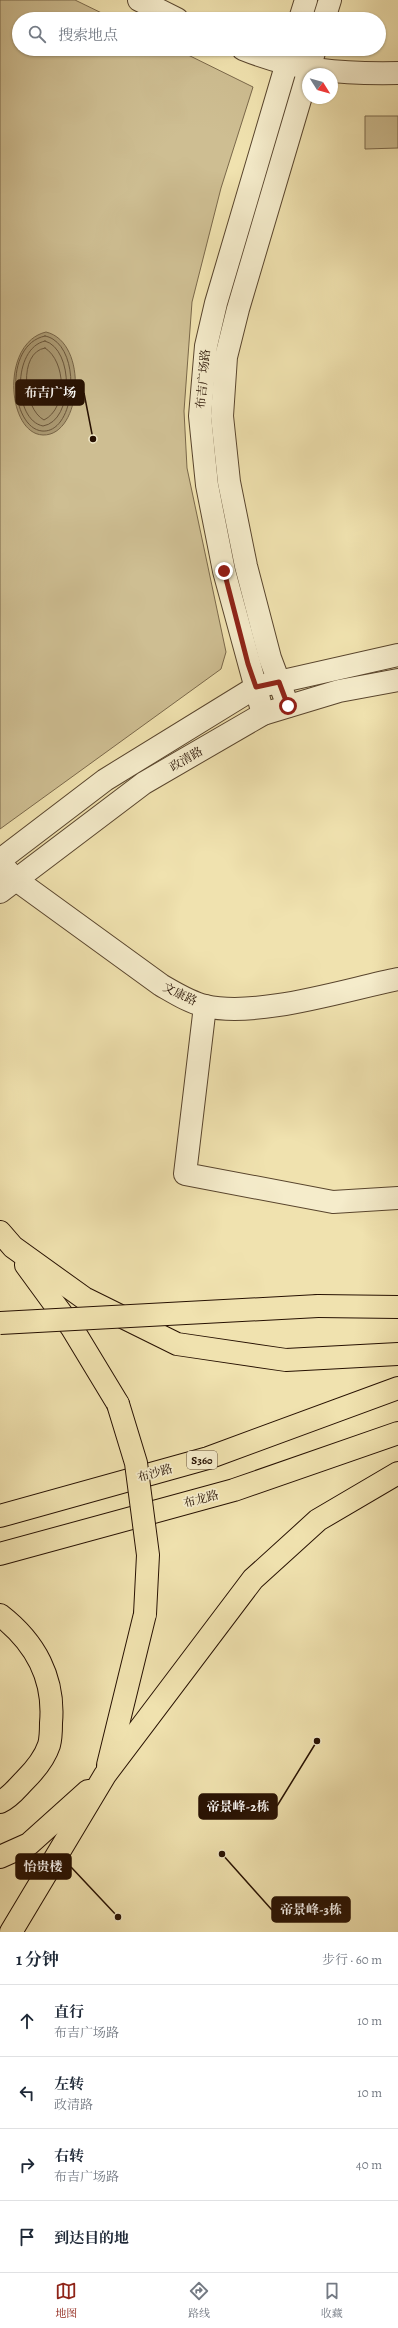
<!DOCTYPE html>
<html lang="zh">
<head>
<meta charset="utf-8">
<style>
	:root { --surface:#fff; --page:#f2f2f3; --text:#1f2937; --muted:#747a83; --line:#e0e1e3; --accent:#8f2418 }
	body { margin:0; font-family:Alegreya,"Noto Serif SC",serif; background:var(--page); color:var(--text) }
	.compass { position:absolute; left:302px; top:68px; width:36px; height:36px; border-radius:50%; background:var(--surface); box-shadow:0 1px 3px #0004; rotate:127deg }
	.stop { position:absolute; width:12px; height:12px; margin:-9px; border:3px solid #8f2418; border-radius:50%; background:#fff }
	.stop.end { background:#8f2418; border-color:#fff; box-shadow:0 1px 4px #0008 }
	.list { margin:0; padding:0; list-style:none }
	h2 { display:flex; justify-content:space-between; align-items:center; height:52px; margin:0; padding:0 16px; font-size:17px }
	h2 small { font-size:13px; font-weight:400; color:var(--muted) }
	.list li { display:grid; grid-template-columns:26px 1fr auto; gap:12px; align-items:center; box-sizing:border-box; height:72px; padding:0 16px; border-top:1px solid var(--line) }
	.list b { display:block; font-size:15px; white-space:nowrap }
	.list p { margin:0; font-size:13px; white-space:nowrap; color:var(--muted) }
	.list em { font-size:13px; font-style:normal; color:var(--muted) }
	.icon { flex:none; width:22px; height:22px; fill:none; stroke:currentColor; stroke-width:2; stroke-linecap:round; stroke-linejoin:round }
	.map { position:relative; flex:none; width:398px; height:1932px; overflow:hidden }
	.search { position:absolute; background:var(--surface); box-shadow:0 1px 3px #0004; left:12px; right:12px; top:12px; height:44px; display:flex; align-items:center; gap:10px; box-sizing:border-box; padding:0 14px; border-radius:22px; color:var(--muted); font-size:15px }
	.sheet { height:340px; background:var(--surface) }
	nav { display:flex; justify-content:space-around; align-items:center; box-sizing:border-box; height:56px; border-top:1px solid var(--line); background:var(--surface); font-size:11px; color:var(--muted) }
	nav a { display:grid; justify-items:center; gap:2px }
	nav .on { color:var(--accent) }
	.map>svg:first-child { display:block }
	.green { fill:#cebe92; stroke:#7a684a }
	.water { fill:#ac9b74; stroke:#776446 }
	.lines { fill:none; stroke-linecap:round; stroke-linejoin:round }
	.shore { stroke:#6a563b; stroke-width:1 }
	.minor-casing { stroke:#59452d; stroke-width:24 }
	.major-casing { stroke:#271102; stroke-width:24 }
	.highway-casing { stroke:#271102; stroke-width:24 }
	.minor { stroke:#f5eccb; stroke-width:22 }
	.major { stroke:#f0e2af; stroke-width:22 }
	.highway { stroke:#f0e2af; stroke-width:22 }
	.highway-bridge-casing { stroke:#271102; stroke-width:24; stroke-linecap:butt }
	.highway-bridge { stroke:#f0e2af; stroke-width:22 }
	.route { stroke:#8f2418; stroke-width:5 }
	.labels { text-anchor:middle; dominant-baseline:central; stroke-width:3.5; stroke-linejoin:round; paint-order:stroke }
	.shield { fill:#f5eccb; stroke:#65533e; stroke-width:1 }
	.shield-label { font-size:11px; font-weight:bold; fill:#271102 }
	.street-label { font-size:12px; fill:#271102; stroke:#f5eccb }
	.leader { fill:none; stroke:#271102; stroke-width:1.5 }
	.callout-dot { fill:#271102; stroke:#f5eccb; stroke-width:1.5 }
	.callout { fill:#271102; stroke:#271102; stroke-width:1.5 }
	.callout-label { font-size:13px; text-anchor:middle; font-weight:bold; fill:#fff }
</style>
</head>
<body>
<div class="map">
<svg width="398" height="1932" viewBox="0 0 398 1932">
	<rect width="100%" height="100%" fill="#f0e2af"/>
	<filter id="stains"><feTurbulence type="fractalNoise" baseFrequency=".005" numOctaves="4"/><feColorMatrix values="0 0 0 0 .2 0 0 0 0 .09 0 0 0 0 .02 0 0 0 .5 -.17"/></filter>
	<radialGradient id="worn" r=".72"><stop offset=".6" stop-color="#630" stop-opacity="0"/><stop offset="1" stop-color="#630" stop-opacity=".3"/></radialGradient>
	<g class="green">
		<path d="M0,0h75l39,19h-95v30h157l77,38 -32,101 -29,114 -8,109 3,57 39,184 -5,17 -221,160z"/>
		<path d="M365,116h33v32l-33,1z"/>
	</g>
	<path class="water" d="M46,332c43,10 36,104 -3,103 -36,-1 -43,-92 3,-103z"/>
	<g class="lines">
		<g class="shore">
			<path d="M45,336c38,7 32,98 -3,95 -31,-3 -40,-86 3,-95z"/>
			<path d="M45,341c29,8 29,80 -2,85 -30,-6 -31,-78 2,-85z"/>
			<path d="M45,348c21,13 23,60 -1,72 -21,-11 -26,-68 1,-72z"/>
		</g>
		<defs>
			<g id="minor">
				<path d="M139,0l38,19"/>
				<path d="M300,19l6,-19"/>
				<path d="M324,19l6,-19"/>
				<path d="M243,49c55,22 97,25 155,24"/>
				<path d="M288,706l-18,-48 -24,-92 -17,-84 -7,-66 4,-59 12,-48 77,-260"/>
				<path d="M263,714l-39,-143 -17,-86 -7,-69 6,-70 10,-43 75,-254"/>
				<path d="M0,860l105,-80 151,-93 142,-32"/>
				<path d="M5,868l10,11 146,106c14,8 28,17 44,21 53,12 139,-16 193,-27"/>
				<path d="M0,892l144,-109 119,-69 76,-23 59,-11"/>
				<path d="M205,1006l-20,168 148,28 65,-4"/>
			</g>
			<g id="major">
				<path d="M0,1516l208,-58 190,-70"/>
				<path d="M0,1554l234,-64 164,-57"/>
			</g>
			<g id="highway">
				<path d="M0,1232l13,15 71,51 93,46 109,16 112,-6"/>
				<path d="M26,1265l46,63 46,76"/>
				<path d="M318,1306l80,1"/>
				<path d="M0,1615c35,27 55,63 51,108 0,7 0,15 -2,22 -4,12 -15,26 -24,35 -8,8 -14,17 -25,22"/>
				<path d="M108,1765l37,-151"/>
				<path d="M0,1857l29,-13 59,-53"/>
				<path d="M11,1932l94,-157 148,-196 65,-59 80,-47"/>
			</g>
		</defs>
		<use href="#minor" class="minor-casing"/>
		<use href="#major" class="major-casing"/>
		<use href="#highway" class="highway-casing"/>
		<use href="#minor" class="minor"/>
		<use href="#major" class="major"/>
		<use href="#highway" class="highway"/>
		<defs>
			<g id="highway-bridge">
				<path d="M0,1323l318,-17"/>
				<path d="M118,1404l18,59 12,92 -3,59"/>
			</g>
		</defs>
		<use href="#highway-bridge" class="highway-bridge-casing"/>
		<use href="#highway-bridge" class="highway-bridge"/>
	</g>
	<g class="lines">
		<path class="route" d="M224,571l24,93 8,23 23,-5 9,24"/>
	</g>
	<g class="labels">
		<rect class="shield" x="187" y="1451" width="30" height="18" rx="3"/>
		<g class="shield-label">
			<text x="202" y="1460">S360</text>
		</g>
		<g class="street-label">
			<text transform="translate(203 379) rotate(-85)">布吉广场路</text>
			<text transform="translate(186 759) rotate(-30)">政清路</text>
			<text transform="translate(180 994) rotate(26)">文康路</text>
			<text transform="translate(155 1473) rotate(-16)">布沙路</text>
			<text transform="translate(201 1499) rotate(-15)">布龙路</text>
		</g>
	</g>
	<path class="leader" d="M93 439L84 393M317 1741L277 1806M118 1917L71 1867M222 1854L272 1910"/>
	<g class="callout-dot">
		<circle cx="93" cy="439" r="4"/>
		<circle cx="317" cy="1741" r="4"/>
		<circle cx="118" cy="1917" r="4"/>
		<circle cx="222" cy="1854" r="4"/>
	</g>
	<g class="callout">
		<rect x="16" y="380" width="68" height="25" rx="4"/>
		<rect x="199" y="1794" width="78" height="25" rx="4"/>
		<rect x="16" y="1854" width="55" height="25" rx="4"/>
		<rect x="272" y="1897" width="78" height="25" rx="4"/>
	</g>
	<g class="callout-label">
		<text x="50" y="397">布吉广场</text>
		<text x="238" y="1811">帝景峰-2栋</text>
		<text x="43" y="1871">怡贵楼</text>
		<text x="311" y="1914">帝景峰-3栋</text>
	</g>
	<rect width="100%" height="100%" filter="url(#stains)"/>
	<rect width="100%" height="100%" fill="url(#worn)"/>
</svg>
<svg class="compass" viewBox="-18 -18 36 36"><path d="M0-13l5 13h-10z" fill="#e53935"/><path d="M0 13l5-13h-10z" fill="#747a83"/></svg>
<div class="stop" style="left:288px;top:706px"></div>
<div class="stop end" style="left:224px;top:571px"></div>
<div class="search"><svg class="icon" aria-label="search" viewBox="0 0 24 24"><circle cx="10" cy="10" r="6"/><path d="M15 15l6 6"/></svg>搜索地点</div>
</div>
<section class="sheet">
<h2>1 分钟<small>步行 · 60 m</small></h2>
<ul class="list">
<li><svg class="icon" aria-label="ahead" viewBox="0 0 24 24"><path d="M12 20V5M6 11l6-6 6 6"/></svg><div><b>直行</b><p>布吉广场路</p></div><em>10 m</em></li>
<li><svg class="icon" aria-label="left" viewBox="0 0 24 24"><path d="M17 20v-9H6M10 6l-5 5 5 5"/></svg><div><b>左转</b><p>政清路</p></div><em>10 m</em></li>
<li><svg class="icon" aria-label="right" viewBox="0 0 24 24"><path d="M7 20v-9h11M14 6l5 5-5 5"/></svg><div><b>右转</b><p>布吉广场路</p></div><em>40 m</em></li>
<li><svg class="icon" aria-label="arrive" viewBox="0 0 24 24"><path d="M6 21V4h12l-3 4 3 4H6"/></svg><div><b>到达目的地</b></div></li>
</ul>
</section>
<nav>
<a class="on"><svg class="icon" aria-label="map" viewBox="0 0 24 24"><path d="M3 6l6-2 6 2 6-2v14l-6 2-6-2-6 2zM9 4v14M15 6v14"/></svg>地图</a>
<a><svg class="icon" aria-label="directions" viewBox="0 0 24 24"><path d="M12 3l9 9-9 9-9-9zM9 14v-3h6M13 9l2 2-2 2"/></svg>路线</a>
<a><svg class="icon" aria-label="saved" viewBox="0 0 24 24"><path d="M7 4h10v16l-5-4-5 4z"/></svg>收藏</a>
</nav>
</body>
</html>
